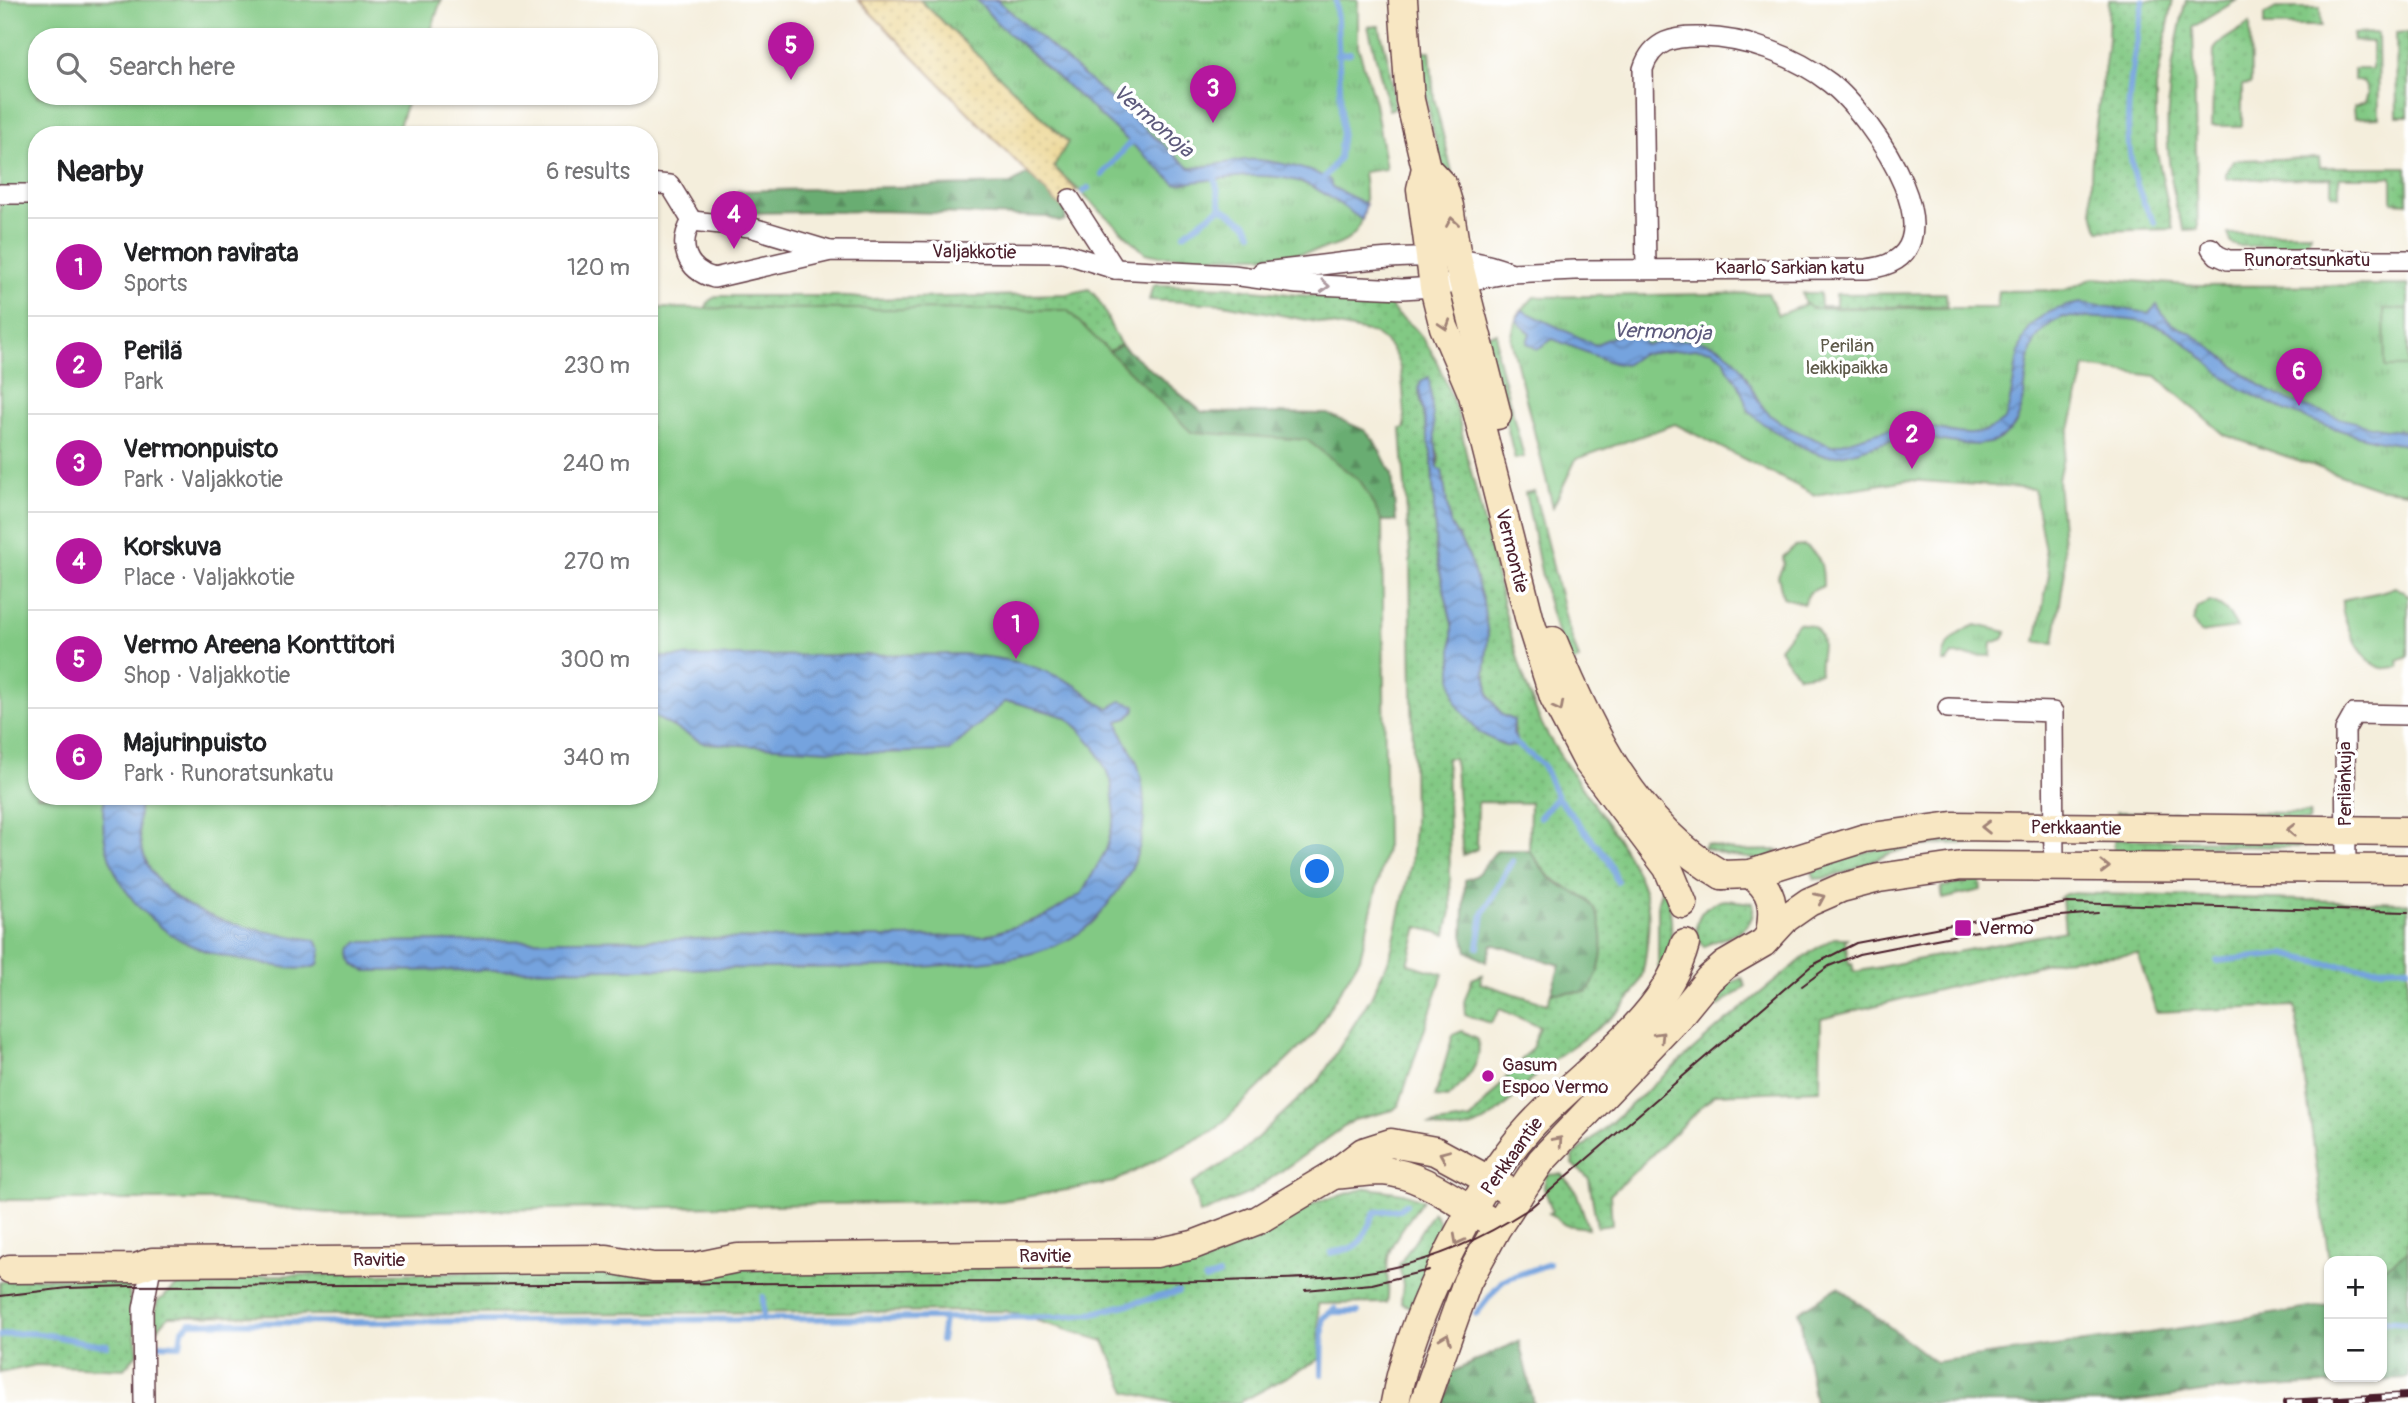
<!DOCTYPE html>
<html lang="en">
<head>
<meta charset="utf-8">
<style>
	:root { --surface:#fff; --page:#f6f6f6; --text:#202124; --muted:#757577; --line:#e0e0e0; --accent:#b5179e }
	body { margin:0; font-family:Pangolin,sans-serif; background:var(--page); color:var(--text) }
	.controls { position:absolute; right:21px; bottom:21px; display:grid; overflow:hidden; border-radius:14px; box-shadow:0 2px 5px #0004 }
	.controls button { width:63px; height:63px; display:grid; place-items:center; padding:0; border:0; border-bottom:2px solid var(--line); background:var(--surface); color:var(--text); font:35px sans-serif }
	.you { position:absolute; left:1318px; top:872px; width:24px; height:24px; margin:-18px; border:5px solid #fff; border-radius:50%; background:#1a73e8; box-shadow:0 0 0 10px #1a73e833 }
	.badge { display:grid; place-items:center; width:46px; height:46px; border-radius:50%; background:var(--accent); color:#fff; font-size:23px; font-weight:700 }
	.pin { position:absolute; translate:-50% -58px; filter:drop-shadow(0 2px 4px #0008) }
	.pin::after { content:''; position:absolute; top:37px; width:24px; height:21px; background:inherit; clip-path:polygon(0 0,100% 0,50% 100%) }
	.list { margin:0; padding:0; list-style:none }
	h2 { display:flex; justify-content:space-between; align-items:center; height:91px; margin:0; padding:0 28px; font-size:30px }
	h2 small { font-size:23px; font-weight:400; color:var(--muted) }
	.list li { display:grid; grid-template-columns:46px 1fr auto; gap:21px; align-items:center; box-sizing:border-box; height:98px; padding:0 28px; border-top:2px solid var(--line) }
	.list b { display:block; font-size:26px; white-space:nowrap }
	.list p { margin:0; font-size:23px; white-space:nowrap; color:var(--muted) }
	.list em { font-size:23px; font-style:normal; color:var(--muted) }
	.icon { flex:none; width:38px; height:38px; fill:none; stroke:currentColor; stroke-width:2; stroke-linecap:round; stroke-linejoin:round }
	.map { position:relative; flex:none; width:2408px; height:1403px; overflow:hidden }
	.search { position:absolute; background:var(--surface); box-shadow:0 2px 5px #0004; left:28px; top:28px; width:630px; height:77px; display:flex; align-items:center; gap:18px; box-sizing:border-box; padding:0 24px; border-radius:28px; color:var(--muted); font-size:26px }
	.panel { position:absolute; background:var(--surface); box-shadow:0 2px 5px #0004; left:28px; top:126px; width:630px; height:679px; border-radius:28px }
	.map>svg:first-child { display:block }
	.grass { fill:url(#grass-dots); stroke:#667458; stroke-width:2; fill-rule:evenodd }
	.forest { fill:url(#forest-firs); stroke:#5a664e; stroke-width:2 }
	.sand { fill:url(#sand-dots); stroke:#9c7c64; stroke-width:2 }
	.park { fill:url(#park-tufts); stroke:#667458; stroke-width:2 }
	.pitch { fill:#82c984; stroke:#667458; stroke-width:2 }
	.water { fill:url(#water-waves); stroke:#606184; stroke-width:2 }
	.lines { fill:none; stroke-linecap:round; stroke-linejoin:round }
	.stream { stroke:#75a3de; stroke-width:6 }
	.street-casing { stroke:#643e46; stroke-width:22 }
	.secondary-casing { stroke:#643e46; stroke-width:31 }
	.street { stroke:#fff; stroke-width:19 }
	.secondary { stroke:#f8e7c3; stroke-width:28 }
	.tram { stroke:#4a1f2b; stroke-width:2 }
	.rail-casing { stroke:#4a1f2b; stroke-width:8 }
	.rail { stroke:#fff; stroke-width:5; stroke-dasharray:16; stroke-linecap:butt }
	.oneway { stroke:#a18377 }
	.oneway2 { stroke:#ae9aa0 }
	.poi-dot { fill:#b5179e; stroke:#fff; stroke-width:2.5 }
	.labels { text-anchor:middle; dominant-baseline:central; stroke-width:7; stroke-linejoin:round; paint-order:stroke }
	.street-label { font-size:19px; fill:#4a1f2b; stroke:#fff }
	.park-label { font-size:19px; fill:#5e5a4a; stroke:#fff }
	.poi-label { font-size:19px; fill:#4a1f2b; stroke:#fff; text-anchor:start }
	.water-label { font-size:21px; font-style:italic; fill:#5d5a7c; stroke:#fff }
</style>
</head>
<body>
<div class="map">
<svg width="2408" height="1403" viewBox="0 0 2408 1403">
	<defs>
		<pattern id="grass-dots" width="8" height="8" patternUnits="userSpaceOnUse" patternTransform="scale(1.75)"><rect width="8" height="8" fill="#82c984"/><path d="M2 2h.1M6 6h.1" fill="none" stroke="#72ac72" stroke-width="1.8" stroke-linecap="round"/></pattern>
		<pattern id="forest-firs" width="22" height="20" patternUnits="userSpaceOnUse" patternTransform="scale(1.75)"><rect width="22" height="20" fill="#69ad72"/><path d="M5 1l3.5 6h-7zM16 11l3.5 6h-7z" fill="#588c5e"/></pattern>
		<pattern id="sand-dots" width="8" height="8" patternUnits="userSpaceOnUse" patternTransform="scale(1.75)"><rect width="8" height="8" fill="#eeda9e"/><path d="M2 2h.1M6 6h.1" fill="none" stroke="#cebb88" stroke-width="1.8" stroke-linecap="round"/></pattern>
		<pattern id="park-tufts" width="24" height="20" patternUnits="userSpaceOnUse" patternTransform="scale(1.75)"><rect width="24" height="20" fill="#82c984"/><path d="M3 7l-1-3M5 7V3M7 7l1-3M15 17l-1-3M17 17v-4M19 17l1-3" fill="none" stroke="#72ac72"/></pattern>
		<pattern id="water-waves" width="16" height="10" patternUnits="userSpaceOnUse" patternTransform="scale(1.75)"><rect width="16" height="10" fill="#75a3de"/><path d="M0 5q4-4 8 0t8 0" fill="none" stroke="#6284b4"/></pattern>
	</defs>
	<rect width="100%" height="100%" fill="#fff"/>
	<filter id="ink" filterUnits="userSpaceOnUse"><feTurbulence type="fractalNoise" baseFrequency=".0143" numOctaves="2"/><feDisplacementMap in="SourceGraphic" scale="14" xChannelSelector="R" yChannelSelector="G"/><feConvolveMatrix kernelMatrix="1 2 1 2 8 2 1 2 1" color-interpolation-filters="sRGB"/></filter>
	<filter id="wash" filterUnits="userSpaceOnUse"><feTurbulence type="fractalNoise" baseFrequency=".00686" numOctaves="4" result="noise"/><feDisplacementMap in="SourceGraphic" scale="28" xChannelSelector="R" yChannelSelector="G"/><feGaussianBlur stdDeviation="1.57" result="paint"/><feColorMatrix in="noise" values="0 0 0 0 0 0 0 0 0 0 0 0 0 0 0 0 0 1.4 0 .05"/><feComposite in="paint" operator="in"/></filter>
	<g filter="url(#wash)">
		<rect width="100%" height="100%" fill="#f4eedc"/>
		<g class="grass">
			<path d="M2109,0h64l-17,87v61l17,81 -74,2c-20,-42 3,-135 8,-182 2,-16 1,-33 2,-49z"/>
			<path d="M2186,0h51l-44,27 5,202 -13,1c-9,-15 -10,-30 -13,-47 -11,-64 -1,-121 14,-183z"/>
			<path d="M2276,8h44l1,18h-57v-11z"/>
			<path d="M2250,23l1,61 -9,1v41h-30l2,-76 5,-7z"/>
			<path d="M1368,26h11l10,37 6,45 -6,2z"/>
			<path d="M2408,32v84h-11l-1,-83z"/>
			<path d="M2378,33l1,84 -24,1 -1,-12 11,-4 3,-9 -4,-10 -10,-3v-11h18v-27l-18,-1 -1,-7z"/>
			<path d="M1421,51h9l4,47 21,86 -7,2c-14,-45 -24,-88 -27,-135z"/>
			<path d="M2319,158l1,9h87l1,36 -16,-1v-25h-53v19l-8,-2v-16l-105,1v-7l9,-12z"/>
			<path d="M2310,233l-2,9 -15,5 -55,-1 -6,-2 -4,-10z"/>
			<path d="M1153,285l77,2 67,8 93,6c1,14 19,19 27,30 19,22 27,48 38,75 6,16 8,34 12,51 24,84 37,173 69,254 24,61 105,138 112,197 2,17 -1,40 -4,58 -8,51 -71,73 -105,106 -31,30 -61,73 -109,53l41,-6 61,-71 8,-21 -40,-18 -9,14 -26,-8 -1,-13 8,-23 10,-4 -2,8 67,21 4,-11 37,-1 1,-91 -40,-25 -20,-26 1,-47 -52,-1 -1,47 -14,6 -9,-97h-7l4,153 -5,24 -28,-8 -10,37 35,10 -44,131 -6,5 -39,10 -104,73 -50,21 -8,-30 50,-32 78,-73 51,-82 19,-40 21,-93 3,-41 -4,-265 -9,-129 4,-1c-3,-36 4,-75 -32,-95l-149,-29 -75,-4zM1419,390l20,67 -1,12 4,2 8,52 19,33 19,79 -3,38 4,23 13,19 12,5 1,20 -63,-59v-57l-16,-70 -4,-96z"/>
			<path d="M1089,289c18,17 18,35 32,56l-37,20 -379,-56 4,-8 8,-5h121l33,3 195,-5z"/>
			<path d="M1802,293h18l1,13h15v-12l110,-1 1,13 -136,2 -6,-3z"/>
			<path d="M1497,333v21l27,103 -9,2 -30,-124z"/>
			<path d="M1534,491l33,132 12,36 -8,5c-28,-53 -32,-113 -46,-171z"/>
			<path d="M2117,812l193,1 -1,8 -192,-1z"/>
			<path d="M2007,838v5c-37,1 -80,-2 -115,10 -27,10 -47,24 -77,26l-3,-7c59,-30 130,-33 195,-34z"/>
			<path d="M2114,839l189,3v5l-101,-1 -88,9z"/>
			<path d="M1706,844l30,7 43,-1 -10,11 -43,-6 -23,-7z"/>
			<path d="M1980,880l1,10 -38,9 -2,-12z"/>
			<path d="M1664,881c9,31 12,63 -3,93l-3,-10v-63z"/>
			<path d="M2065,893l343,10v348l-26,19v-9h-53l-34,-255 -139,6 -18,-58 -79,6 -238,59 -1,71 -105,4 -105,101 2,30 -15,2 -8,-48 -16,-15 -1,-7 148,-131 92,-75 22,-13h13l-2,2 4,24 3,-1 2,9 211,-41 -3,-33h-3z"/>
			<path d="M1726,900l27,3c4,33 -30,31 -49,44 -16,-21 -4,-44 22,-47z"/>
			<path d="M1742,978l4,8 -28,21 -13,-4 21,-18z"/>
			<path d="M1462,1031l15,7c8,24 -12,44 -29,60l-13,-1 18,-62z"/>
			<path d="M1561,1174l15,17 12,37 -23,-3 -16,-12 3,-2 -8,-24 2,-12z"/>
			<path d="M1367,1188l36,5 20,7c-11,17 -32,39 -35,58 -3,16 3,29 -1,45l-69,1 2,55 -81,44h-65l-47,-11 -23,-51 -99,-30 -836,5 -18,20 6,-34 22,-18v-2l31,-6 538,-7 452,-12 50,-20 67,-35z"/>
			<path d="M1433,1212c24,31 -7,66 -22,95l-10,-4 2,-18 -4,-20z"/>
			<path d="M27,1278l100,1 11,74 -14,16 -88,-4 -36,8v-91z"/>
		</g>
		<g class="forest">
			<path d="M1028,174l38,37 -1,9 -6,2 -12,-5 -168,-6 -131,2 -7,-4 -5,-10 2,-8 272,-7z"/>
			<path d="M1121,345l81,67 126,2 36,16 10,10 18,34 4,47h-14l-189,-72 -109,-84z"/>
			<path d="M1497,850h32c7,9 13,20 20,27 11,10 27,14 38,23 23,20 18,72 0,92l-36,1 9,-28 -68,-21 -6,18 -19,-11 -4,-16 2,-55 11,-4z"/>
			<path d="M2408,1251v128l-198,12 -87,12h-308l-16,-91 39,-25 97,75 195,-26 199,-31v72h53v-107z"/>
			<path d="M1519,1341l15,62h-91l6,-12 1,-18z"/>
		</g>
		<path class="sand" d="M858,0h62l148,142 -14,25 22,23 -14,18z"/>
		<g class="park">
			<path d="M920,0h438v46l17,57 11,66 -23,3c3,22 6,50 -13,66 -29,25 -149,17 -190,18l-15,-3 -91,-86 14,-25z"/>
			<path d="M2094,278l104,8 210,-1v207l-31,-4 -152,-53 -69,-59 -71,-9 -27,112 7,91 -11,73 -18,-1 13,-68 -15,-85 -127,-9 -92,15 -140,-71 -99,35 -23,48 -42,-168 6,-24 17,-18 234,-4 10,22 29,-11 4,4h186l2,-17 66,-1z"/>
			<path d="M2395,587l13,8v62l-10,4 1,6c-5,0 -12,2 -17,1 -20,-6 -42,-48 -40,-68 19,-5 35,-5 53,-13z"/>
			<path d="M2210,602c15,4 20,13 27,26l-37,5 -7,-11 5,-15z"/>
			<path d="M1798,623c6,2 13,1 17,5 14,12 2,31 5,45l-22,3c-6,-11 -15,-17 -19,-28z"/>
			<path d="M1976,625l31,7 -4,7 -11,4 -1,13 -39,-1 -5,7h-4c0,-19 16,-31 33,-37z"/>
		</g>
		<g class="pitch">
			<path d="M0,0h441l-12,37h-392v59h372l-13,39h-359v661h612v-488l418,2 124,122 116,8 54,42 21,39 4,328 -26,109 -47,77 -97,94 -102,53 -113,19 -675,12 -111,-13h-215z"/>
			<path d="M2384,309h24v58h-23z"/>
			<path d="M1804,546c18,9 19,21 19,40l-13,6 -7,12 -20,-7 -5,-21 6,-12 -1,-7 12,-10z"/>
		</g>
		<g class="water">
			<path d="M977,0h20l193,168c19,-1 37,-6 55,-8 20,-2 68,9 85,20l2,7 34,17 -4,16c-18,-12 -36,-28 -56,-36 -41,-16 -88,-4 -130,0l-180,-162z"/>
			<path d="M2081,303l68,10 8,-8c12,23 21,19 41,33 23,16 45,37 70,52 29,17 107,41 140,41v13c-39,1 -144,-38 -176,-61 -24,-17 -48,-49 -77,-58 -27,-8 -63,-7 -91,-8 -56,21 -25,83 -54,114 -26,27 -67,6 -98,6 -24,0 -66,23 -89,18 -15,-3 -64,-31 -73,-43 -6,-9 -7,-21 -13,-30 -5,-9 -11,-12 -12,-23l-13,-9 -16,-1 -55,5 -16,11 -12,-2 -60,-24 -16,10 -10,-6 3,-10 -14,-13 6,-10 73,35c19,-10 35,-18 51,0 33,-8 73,-10 94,21 10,15 15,34 28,47 16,15 43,24 63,33 23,-6 46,-15 69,-19 44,-7 62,24 105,-7 19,-61 0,-105 76,-117z"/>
			<path d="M1429,377l9,92 4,1 8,53 19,33 14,46 5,33 -3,38 4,23 13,19 12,5 -1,13 7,14 -15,-1 -27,-14 -22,-29 -4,-22v-57l-16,-70 -4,-96 -13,-69 2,-8z"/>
			<path d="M962,654c45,5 70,8 111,30 12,6 23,21 36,24l12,-7 14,4v5l-7,8 -10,3c2,14 12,26 18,39 5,13 7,28 8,42 1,36 -7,65 -30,94 -8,10 -17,24 -28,32 -43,34 -112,34 -164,39l-556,4c-11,-5 -14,-10 -14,-22l6,-7 627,-6 61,-20 36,-23 24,-43 9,-35 -4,-35 -16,-33 -16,-18 -13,-12 -52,-15h-9l-56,49 -66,2 -180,-10 -54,-29v-57z"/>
			<path d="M105,796h36c-21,114 91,131 174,144l6,9 -3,16c-15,8 -41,1 -58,-2 -19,-3 -39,-6 -57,-13 -62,-22 -111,-86 -98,-154z"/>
		</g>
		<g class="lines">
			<g class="stream">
				<path d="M2143,0c-11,76 -32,152 11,222"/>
				<path d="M1337,55l13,-2"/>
				<path d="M1214,174l7,33 26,17 5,9"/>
				<path d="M1102,175l33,-38"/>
				<path d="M1320,183l19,-25 3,-27 -6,-131"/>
				<path d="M1083,192l5,-4"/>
				<path d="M1184,234l37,-27"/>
				<path d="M1641,339l5,-8"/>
				<path d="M1515,743l28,22 14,32 51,62 9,22"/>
				<path d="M1540,817l17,-20"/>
				<path d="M1478,947l5,-33 29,-53"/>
				<path d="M2217,961l67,-7 41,10 50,4 33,-1"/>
				<path d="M1331,1253c5,-2 11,-2 17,-4 18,-5 19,-24 27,-37l24,-3 7,-5"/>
				<path d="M1205,1280l14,-5"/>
				<path d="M763,1297v23"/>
				<path d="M1334,1312h24"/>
				<path d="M1476,1314l27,-34 46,-16"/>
				<path d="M2382,1321l26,2"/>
				<path d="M0,1336c37,-10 71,7 107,9"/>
				<path d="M941,1341l3,-22"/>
				<path d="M157,1344l23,1 2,-15 8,-7 868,-6 31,-3 89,-22"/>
				<path d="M1322,1374l1,-56 12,-9"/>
			</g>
		</g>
	</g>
	<g filter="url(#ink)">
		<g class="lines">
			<defs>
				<g id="street">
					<path d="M649,183l21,2 22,36c-15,24 -6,49 22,57l117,-27 232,2 52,16 118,6 64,9 105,5 32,-2 77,-14 64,-3 292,-1c104,-11 5,-153 -37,-186 -35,-27 -83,-45 -128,-46 -27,-1 -50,3 -59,32l3,200"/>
					<path d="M0,194h37"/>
					<path d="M1070,199l45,70"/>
					<path d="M692,221l58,6 80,24"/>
					<path d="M2211,248l6,7 11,5h180"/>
					<path d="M1262,272c76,-7 175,-30 247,0"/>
					<path d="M1948,708l105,4 1,154"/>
					<path d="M2346,868l-1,-138 9,-16 54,1"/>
					<path d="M144,1403l-1,-94 9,-47"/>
				</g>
				<g id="secondary">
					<path d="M1403,0l7,100 16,68 -5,21 13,98 10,40 29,68 57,226 24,76 34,65 80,106 15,36"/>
					<path d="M1426,168l17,18 6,20 8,52 40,157"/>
					<path d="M1553,641c36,88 83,186 169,234"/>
					<path d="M1750,874c23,15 25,33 20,59"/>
					<path d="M1722,875l28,-1 115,-36 87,-12 456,5"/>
					<path d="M1333,1175c16,-1 33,-4 49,-4 39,2 74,31 108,50"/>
					<path d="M10,1269l126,-1 16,-6 455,-3 46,8h41l44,-9 418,-5 37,-8 65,-25 75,-45 30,-23 28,-9 44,8 83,45"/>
					<path d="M1395,1403c14,-81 78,-214 134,-275 52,-58 135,-105 156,-184"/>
					<path d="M1424,1403l43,-121 29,-53 45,-68 136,-143 32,-39 16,-14 38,-22 23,-25 23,-16 32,-14 38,-10 83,-12 446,3"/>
				</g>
			</defs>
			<use href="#street" class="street-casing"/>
			<use href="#secondary" class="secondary-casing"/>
			<use href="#street" class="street"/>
			<use href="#secondary" class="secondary"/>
			<g class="tram">
				<path d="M1802,986l27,-20 30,-12 190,-37 49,-4"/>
				<path d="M1305,1290l67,-6 57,-14"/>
				<path d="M0,1296l68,-8 62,-2 1090,-5c127,-4 198,-1 310,-73l281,-242 45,-23 211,-40 341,9"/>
			</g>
			<defs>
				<path id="rail" d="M2286,1403l122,-7"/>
			</defs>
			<use href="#rail" class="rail-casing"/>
			<use href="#rail" class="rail"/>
		</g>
		<defs><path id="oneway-chevron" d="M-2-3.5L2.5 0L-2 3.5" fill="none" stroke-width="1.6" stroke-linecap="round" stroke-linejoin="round" transform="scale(1.75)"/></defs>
		<g class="oneway">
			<use href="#oneway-chevron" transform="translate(1452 222) rotate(-99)"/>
			<use href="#oneway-chevron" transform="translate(1445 325) rotate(72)"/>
			<use href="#oneway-chevron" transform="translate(1559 707) rotate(63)"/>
			<use href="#oneway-chevron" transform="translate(1986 827) rotate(-179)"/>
			<use href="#oneway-chevron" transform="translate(2291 830) rotate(-179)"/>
			<use href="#oneway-chevron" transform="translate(2105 867) rotate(1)"/>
			<use href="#oneway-chevron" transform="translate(1820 898) rotate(-24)"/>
			<use href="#oneway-chevron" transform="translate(1660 1036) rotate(-46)"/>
			<use href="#oneway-chevron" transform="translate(1558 1141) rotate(-48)"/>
			<use href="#oneway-chevron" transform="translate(1444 1155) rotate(-157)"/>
			<use href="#oneway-chevron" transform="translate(1458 1240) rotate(118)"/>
			<use href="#oneway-chevron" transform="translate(1446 1338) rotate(-69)"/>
		</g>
		<use class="oneway2" href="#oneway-chevron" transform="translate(1325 286) rotate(3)"/>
	</g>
	<g class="poi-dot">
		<rect x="1954" y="919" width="18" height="18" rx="3.5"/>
		<circle cx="1488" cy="1076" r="7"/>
	</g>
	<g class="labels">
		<g class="street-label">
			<text transform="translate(974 252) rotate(1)">Valjakkotie</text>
			<text x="2307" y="260">Runoratsunkatu</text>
			<text x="1790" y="268">Kaarlo Sarkian katu</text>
			<text transform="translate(1512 551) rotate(76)">Vermontie</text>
			<text transform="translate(2345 784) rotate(-90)">Perilänkuja</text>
			<text transform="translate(2076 828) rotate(1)">Perkkaantie</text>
			<text transform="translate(1512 1156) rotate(-54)">Perkkaantie</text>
			<text x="1045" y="1256">Ravitie</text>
			<text x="379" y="1260">Ravitie</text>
		</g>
		<g class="park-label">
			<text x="1847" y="346">Perilän<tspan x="1847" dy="22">leikkipaikka</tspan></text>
		</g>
		<g class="poi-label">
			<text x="1979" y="928">Vermo</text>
			<text x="1502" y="1065">Gasum<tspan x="1502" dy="22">Espoo Vermo</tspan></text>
		</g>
		<g class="water-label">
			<text transform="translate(1153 121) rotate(41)">Vermonoja</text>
			<text transform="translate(1662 332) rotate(2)">Vermonoja</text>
		</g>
	</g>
</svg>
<div class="controls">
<button>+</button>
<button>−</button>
</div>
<div class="you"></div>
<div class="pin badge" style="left:1016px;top:659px">1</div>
<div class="pin badge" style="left:1912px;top:469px">2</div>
<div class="pin badge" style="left:1213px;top:123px">3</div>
<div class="pin badge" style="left:734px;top:249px">4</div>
<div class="pin badge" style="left:791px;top:80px">5</div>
<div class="pin badge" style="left:2299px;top:406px">6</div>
<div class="search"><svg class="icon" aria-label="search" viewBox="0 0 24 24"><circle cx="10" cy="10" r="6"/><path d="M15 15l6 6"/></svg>Search here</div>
<section class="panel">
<h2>Nearby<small>6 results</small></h2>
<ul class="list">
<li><span class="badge">1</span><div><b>Vermon ravirata</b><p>Sports</p></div><em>120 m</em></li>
<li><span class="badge">2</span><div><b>Perilä</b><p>Park</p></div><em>230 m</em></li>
<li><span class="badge">3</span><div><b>Vermonpuisto</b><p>Park · Valjakkotie</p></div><em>240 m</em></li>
<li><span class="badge">4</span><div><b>Korskuva</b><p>Place · Valjakkotie</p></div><em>270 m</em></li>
<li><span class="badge">5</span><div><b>Vermo Areena Konttitori</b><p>Shop · Valjakkotie</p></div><em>300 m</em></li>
<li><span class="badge">6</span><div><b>Majurinpuisto</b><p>Park · Runoratsunkatu</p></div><em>340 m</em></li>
</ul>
</section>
</div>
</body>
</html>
